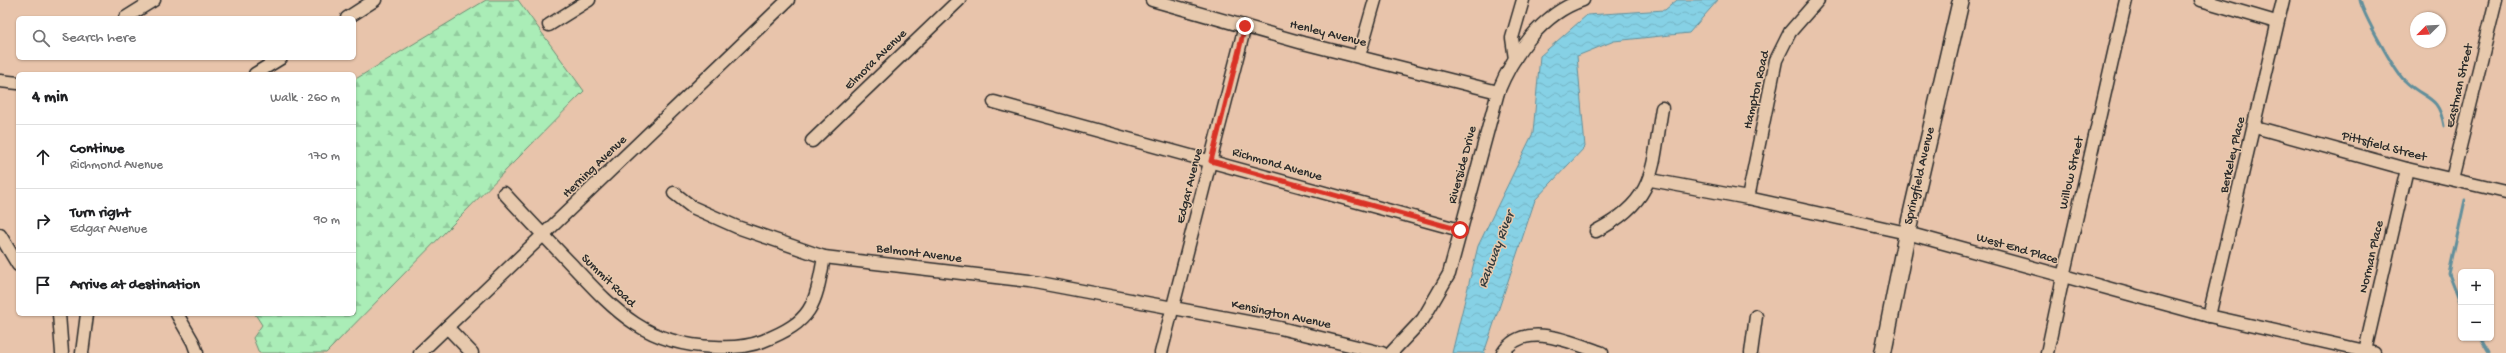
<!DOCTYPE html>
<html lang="en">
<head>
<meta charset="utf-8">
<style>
	:root { --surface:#fff; --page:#f6f6f6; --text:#202124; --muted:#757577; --line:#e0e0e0 }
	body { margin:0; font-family:"Gochi Hand",sans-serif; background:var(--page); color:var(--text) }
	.controls { position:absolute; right:12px; bottom:12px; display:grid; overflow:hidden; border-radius:6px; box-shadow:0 1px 3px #0004 }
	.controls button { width:36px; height:36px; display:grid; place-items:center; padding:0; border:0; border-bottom:1px solid var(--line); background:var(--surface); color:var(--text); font:20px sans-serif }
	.compass { position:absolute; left:2410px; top:12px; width:36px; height:36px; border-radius:50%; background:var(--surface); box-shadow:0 1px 3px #0004; rotate:246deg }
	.stop { position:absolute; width:12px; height:12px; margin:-9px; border:3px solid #d93025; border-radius:50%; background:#fff }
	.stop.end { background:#d93025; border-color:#fff; box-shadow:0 1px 4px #0008 }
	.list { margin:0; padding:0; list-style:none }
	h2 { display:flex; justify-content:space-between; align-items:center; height:52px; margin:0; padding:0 16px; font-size:17px }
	h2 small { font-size:13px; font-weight:400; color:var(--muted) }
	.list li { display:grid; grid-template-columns:26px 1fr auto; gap:12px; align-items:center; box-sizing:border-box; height:64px; padding:0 16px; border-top:1px solid var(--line) }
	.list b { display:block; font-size:15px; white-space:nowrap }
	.list p { margin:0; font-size:13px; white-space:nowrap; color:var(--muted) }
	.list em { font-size:13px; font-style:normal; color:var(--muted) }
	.icon { flex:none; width:22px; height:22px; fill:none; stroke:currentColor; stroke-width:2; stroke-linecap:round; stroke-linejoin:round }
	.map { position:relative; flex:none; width:2506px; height:353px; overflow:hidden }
	.search { position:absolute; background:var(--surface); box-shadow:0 1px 3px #0004; left:16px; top:16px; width:340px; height:44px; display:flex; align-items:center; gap:10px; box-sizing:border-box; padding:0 14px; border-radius:6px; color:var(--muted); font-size:15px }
	.panel { position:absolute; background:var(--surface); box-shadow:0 1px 3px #0004; left:16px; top:72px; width:340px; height:244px; border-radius:6px }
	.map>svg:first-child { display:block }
	.forest { fill:url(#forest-firs); stroke:#6a8c71 }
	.water { fill:url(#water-waves); stroke:#628f9b }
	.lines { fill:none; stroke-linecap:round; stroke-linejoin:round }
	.stream { stroke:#628f9b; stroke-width:3 }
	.street-casing { stroke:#2b2b2b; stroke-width:15 }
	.secondary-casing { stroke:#2b2b2b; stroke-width:19 }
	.street { stroke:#e7c9ad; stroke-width:12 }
	.secondary { stroke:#e7c9ad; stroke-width:16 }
	.route { stroke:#d93025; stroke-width:5 }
	.labels { text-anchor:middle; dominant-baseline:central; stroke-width:3; stroke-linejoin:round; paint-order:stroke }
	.street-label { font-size:13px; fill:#2b2b2b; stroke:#e7c9ad }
	.water-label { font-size:14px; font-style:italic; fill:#343c3e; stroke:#e7c9ad }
</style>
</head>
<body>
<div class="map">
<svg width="2506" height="353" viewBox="0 0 2506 353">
	<defs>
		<pattern id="forest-firs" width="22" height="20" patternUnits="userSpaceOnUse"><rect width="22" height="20" fill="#aaedb7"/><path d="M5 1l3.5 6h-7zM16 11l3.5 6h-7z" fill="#92cb9e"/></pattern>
		<pattern id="water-waves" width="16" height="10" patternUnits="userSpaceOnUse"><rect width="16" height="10" fill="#86d1e5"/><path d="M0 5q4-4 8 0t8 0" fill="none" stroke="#74b4c5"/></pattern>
	</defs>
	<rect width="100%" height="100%" fill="#e8c4ab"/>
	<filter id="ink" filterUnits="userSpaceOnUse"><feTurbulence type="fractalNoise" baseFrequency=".025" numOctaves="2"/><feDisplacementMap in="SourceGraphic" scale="8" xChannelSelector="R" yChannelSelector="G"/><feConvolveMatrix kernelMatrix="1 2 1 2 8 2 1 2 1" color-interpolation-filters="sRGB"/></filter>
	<g filter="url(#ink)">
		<path class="forest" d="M486,0h32l66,91 -258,262h-67l-6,-15 9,-13 -7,-11h99v-234z"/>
		<path class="water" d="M1677,0h41l-29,33 -75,8 -37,15 8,91 -50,53 -51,153h-32l26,-107 55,-113 7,-77 47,-41 78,-5z"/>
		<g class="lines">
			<g class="stream">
				<path d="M2360,0c3,14 34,70 44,80 21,21 34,13 40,46"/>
				<path d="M2461,305l-12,-31 16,-74"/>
				<path d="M2480,338l9,15"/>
			</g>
			<defs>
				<g id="street">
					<path d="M1152,0l151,43 195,49"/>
					<path d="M2201,0l75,22"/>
					<path d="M125,18l29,-18"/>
					<path d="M347,18l28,-18"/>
					<path d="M549,25l40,-25"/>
					<path d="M1359,56l16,-56"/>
					<path d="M1515,59l-3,-21 11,-38"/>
					<path d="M255,74l26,-16"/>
					<path d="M0,81l18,2"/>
					<path d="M994,102l466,128"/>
					<path d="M2255,127l152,42 99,23"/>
					<path d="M812,141l147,-141"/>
					<path d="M2452,179l44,-179"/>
					<path d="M1651,180l97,18 159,35 302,83 165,37"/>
					<path d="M504,193c22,24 44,47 67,71 44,47 74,81 144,83 17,1 32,0 48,-6 50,-20 52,-35 61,-84"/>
					<path d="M674,193l18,14 45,20 87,30 205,24 251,47 102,25"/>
					<path d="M1748,198l28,-138 14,-28 28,-32"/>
					<path d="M1596,231c61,-31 56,-63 66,-123"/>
					<path d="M0,235l18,30"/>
					<path d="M59,314l3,39"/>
					<path d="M177,314l16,28 4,11"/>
					<path d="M2209,316l74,-316"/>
					<path d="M447,327l25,26"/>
					<path d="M2365,351l42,-182"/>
					<path d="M82,353l5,-39"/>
					<path d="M420,353l368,-353"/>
					<path d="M1161,353l84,-327"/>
					<path d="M1391,353l32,-34 26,-45 49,-182c15,-37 44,-79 85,-92"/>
					<path d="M1503,353c21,-34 70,-10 99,0"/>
					<path d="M1751,353l5,-37"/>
					<path d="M2047,353l16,-76 63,-277"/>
				</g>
				<path id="secondary" d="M1883,353l24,-120 54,-233"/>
			</defs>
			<use href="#street" class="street-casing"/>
			<use href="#secondary" class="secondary-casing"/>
			<use href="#street" class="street"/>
			<use href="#secondary" class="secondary"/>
		</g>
	</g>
	<g class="lines" filter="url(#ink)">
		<path class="route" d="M1245,26l-34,135 249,69"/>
	</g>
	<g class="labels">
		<g class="street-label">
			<text transform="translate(1328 34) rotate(14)">Henley Avenue</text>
			<text transform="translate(876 60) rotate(-44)">Elmora Avenue</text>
			<text transform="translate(2460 86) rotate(-77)">Eastman Street</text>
			<text transform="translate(1757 90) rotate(-77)">Hampton Road</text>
			<text transform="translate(2384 147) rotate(15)">Pittsfield Street</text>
			<text transform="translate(2233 155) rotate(-77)">Berkeley Place</text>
			<text transform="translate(1277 165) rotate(16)">Richmond Avenue</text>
			<text transform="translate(1463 165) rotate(-75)">Riverside Drive</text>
			<text transform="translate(595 167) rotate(-44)">Herning Avenue</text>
			<text transform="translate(2072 173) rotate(-77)">Willow Street</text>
			<text transform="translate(1920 176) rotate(-77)">Springfield Avenue</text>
			<text transform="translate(1190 186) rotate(-76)">Edgar Avenue</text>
			<text transform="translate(2017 249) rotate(16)">West End Place</text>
			<text transform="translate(919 254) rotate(7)">Belmont Avenue</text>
			<text transform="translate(2372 257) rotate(-77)">Norman Place</text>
			<text transform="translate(608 281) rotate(44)">Summit Road</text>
			<text transform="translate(1281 315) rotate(12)">Kensington Avenue</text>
		</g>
		<g class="water-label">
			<text transform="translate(1497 250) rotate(-69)">Rahway River</text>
		</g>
	</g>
</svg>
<div class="controls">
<button>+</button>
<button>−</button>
</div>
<svg class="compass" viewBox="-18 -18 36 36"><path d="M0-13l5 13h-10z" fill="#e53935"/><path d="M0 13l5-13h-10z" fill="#757577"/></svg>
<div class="stop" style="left:1460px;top:230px"></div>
<div class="stop end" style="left:1245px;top:26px"></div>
<div class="search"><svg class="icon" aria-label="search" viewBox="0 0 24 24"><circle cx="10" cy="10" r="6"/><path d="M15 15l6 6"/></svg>Search here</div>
<section class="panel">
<h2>4 min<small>Walk · 260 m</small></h2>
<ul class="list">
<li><svg class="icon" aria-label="ahead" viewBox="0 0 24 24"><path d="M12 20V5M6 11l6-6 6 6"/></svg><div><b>Continue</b><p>Richmond Avenue</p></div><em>170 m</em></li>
<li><svg class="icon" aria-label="right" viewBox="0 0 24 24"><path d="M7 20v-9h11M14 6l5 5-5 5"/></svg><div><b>Turn right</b><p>Edgar Avenue</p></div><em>90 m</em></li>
<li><svg class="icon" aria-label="arrive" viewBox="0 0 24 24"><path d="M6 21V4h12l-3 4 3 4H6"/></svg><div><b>Arrive at destination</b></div></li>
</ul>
</section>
</div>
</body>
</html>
